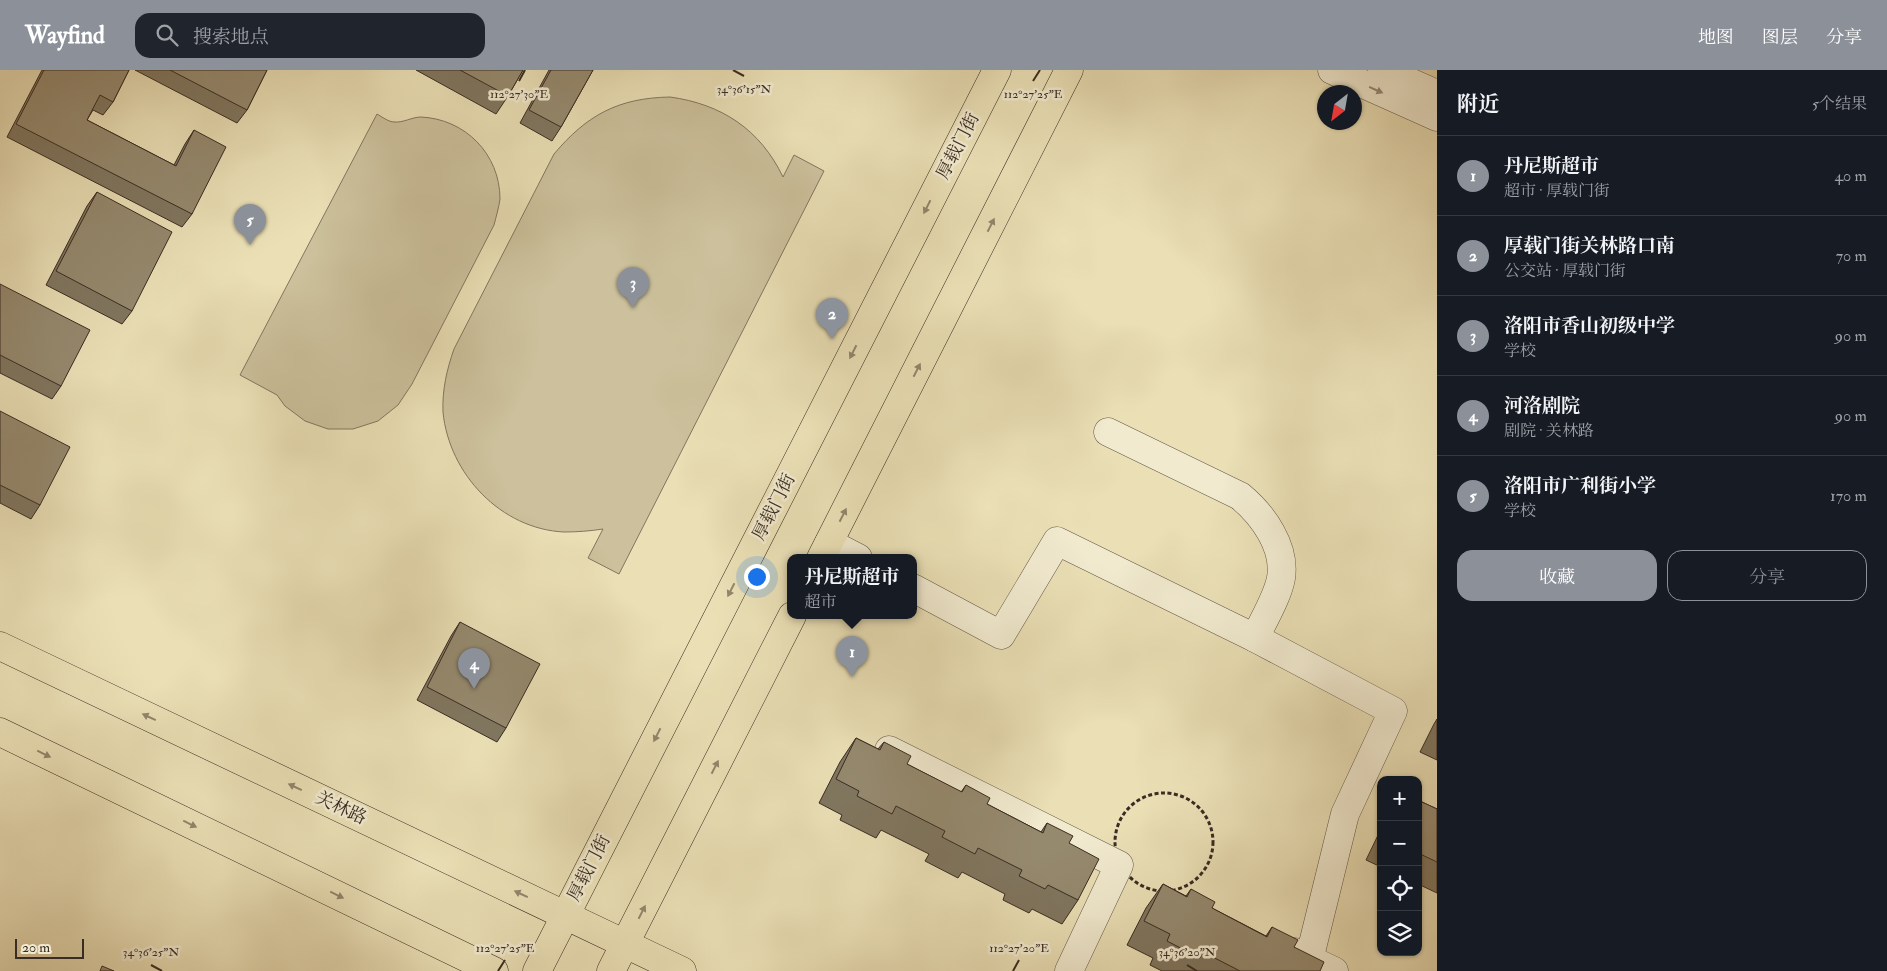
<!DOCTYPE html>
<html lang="zh">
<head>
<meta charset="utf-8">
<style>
	:root { --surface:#171b24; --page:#20242c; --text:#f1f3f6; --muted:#9ea1a6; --line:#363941; --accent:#8c9099 }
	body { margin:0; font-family:"IM FELL Double Pica","Noto Serif SC",serif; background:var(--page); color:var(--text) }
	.controls { position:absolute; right:15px; bottom:15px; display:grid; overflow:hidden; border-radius:10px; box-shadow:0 1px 4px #0004 }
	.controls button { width:45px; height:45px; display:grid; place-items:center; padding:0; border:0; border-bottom:1px solid var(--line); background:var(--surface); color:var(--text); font:25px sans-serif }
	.compass { position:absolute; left:1317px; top:15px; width:45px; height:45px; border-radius:50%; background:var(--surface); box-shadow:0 1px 4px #0004; rotate:211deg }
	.scale { position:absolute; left:15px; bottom:12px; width:69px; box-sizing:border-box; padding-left:5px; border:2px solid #392c22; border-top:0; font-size:14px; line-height:18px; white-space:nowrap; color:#392c22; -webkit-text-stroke:4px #f1eacf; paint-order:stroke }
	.you { position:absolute; left:756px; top:506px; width:18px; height:18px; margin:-12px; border:4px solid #fff; border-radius:50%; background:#1a73e8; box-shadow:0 0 0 8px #1a73e833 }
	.badge { display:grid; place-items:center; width:32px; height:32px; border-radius:50%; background:var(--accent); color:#fff; font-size:16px; font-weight:700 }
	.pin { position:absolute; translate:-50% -41px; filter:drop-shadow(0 1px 2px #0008) }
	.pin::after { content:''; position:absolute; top:26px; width:18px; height:15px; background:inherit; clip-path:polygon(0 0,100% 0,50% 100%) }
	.popup { position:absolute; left:787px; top:484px; width:130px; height:65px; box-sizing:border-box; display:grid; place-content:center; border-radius:10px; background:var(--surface); filter:drop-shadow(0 1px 4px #0005); font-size:16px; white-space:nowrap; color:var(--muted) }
	.popup b { font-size:19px; color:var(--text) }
	.popup::after { content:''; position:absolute; left:50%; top:100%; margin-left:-10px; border:10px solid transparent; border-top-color:var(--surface) }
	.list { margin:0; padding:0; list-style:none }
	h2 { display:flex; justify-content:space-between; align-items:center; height:65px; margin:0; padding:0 20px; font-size:21px }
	h2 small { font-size:16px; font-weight:400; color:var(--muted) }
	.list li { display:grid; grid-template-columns:32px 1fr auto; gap:15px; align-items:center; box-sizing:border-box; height:80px; padding:0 20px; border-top:1px solid var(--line) }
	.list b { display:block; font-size:19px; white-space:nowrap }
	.list p { margin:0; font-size:16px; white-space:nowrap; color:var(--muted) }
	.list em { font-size:16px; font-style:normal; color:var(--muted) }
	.actions { display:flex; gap:10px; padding:15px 20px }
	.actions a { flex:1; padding:11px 0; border:1px solid var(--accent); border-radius:15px; text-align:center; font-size:18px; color:var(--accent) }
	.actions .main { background:var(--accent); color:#fff }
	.icon { flex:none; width:28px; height:28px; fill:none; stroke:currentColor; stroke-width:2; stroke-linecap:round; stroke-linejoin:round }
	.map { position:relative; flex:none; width:1437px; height:901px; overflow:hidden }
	header { display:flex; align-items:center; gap:30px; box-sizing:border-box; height:70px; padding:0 25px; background:var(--accent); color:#fff }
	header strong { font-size:24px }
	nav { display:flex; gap:28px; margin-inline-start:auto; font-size:18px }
	.search { width:350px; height:45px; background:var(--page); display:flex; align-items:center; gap:12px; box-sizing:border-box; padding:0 18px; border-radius:15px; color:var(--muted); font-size:19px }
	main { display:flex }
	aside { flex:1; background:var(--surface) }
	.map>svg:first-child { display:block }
	.green { fill:#ccc19c; stroke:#82765f }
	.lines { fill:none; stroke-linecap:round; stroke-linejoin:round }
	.minor-casing { stroke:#655947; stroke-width:29 }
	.major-casing { stroke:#392c22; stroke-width:29 }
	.path { stroke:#392c22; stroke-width:3; stroke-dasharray:4 2.5; stroke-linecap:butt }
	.minor { stroke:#f1eacf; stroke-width:28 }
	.major { stroke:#eadfb5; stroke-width:28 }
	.wall { fill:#80765f; stroke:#392c22 }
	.building { fill:#95896e; stroke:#392c22 }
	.oneway { fill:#958b78 }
	.oneway2 { fill:#92866c }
	.ticks { fill:none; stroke:#392c22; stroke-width:2 }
	.labels { text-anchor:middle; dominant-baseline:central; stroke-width:5; stroke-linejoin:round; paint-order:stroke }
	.street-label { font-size:18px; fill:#392c22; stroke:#f1eacf }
	.ticks-label { font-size:12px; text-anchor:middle; fill:#392c22; stroke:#f1eacf; stroke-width:5; stroke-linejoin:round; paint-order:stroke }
</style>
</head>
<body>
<header>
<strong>Wayfind</strong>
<div class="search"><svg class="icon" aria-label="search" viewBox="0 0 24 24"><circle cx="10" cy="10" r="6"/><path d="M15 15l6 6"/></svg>搜索地点</div>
<nav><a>地图</a><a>图层</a><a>分享</a></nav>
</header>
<main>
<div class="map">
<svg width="1437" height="901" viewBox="0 0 1437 901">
	<rect width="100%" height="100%" fill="#eadfb5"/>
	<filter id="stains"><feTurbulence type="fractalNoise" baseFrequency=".004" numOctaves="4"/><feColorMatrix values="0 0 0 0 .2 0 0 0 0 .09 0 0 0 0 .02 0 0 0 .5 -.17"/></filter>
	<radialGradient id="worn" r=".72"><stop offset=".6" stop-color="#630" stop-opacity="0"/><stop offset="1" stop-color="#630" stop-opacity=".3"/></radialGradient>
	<g class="green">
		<path d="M670,27c51,7 90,32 113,80l11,-22 30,16 -205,403 -31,-16 15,-29c-13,2 -26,3 -39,3 -63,-3 -115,-58 -121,-120 -1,-22 4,-43 11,-63l100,-195c33,-39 64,-56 116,-57z"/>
		<path d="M377,44c5,3 12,8 17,8 9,1 18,-5 27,-5 44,2 79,37 79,82 -1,8 -4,18 -6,26l-82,159 -14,21 -20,16 -25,8h-25l-23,-8 -20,-15 -8,-11 -37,-20z"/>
	</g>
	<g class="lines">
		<defs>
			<g id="minor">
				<path d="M1332,0l105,47"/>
				<path d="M1382,0l55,24"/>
				<path d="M1108,362l132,64c23,19 46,51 41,82 -3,18 -18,43 -26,60l138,73 -48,103 -36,146"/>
				<path d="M829,473l29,15"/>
				<path d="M913,518l88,47 56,-94 198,97"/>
				<path d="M889,680l230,115 -50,106"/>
				<path d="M1294,882l40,19"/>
			</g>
			<g id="major">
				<path d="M821,488l248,-488"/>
				<path d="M0,576l682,325"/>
				<path d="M0,662l494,239"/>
				<path d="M537,901l460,-901"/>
				<path d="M611,901l181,-355"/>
			</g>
		</defs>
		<use href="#minor" class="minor-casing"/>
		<use href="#major" class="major-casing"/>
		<circle class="path" cx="1164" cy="772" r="49"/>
		<use href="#minor" class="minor"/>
		<use href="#major" class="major"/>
	</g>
	<g class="wall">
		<path d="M42,0h87l-16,32 -10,13 -10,-5 -6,10 87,45 11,-21 9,-14 -2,84 -10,13 -175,-90z"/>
		<path d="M135,0h132l-20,40 -10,13z"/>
		<path d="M416,0h107l-15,26 -12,18z"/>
		<path d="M549,0h44l-32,57 -9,14 -32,-18z"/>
		<path d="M97,122l35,119 -10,13 -76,-39 41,-79z"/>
		<path d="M0,214l61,102 -9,13 -52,-26z"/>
		<path d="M0,341l40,94 -9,14 -31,-16z"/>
		<path d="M460,552l46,106 -9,14 -80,-42 34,-64z"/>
		<path d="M1437,649v41l-17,-8 14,-28z"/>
		<path d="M856,668l22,11 6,-7 23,22 54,28 5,-7 21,19 54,28 6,-9 22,20 9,57 -16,24 -30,-15 -3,4 -26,-13 2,-6 -43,-22 -4,6 -33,-17 4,-7 -48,-24 -5,8 -36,-18 2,-5 -23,-12 21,-41z"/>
		<path d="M1422,732l15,7v84l-19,-9v-77z"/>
		<path d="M1381,759v38l-15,-7z"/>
		<path d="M1163,814l23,12 5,-7 21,19 54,28 6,-9 48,44h-158l-12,-6 3,-7 -26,-13 19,-37z"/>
	</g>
	<g class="building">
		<path d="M44,0h85l-16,32 -13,-7 -13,25 89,46 18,-36 32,17 -34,67 -176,-90z"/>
		<path d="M170,0h97l-20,40z"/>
		<path d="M460,0h63l-15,26z"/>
		<path d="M551,0h42l-32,57 -32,-17z"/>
		<path d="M97,122l75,40 -40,79 -76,-40z"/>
		<path d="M0,214l90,46 -29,56 -61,-31z"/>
		<path d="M0,341l70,36 -30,58 -40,-20z"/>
		<path d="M460,552l80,42 -34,64 -79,-41z"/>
		<path d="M856,668l24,12 4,-8 27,14 -4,8 55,28 4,-7 24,13 -3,6 56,29 4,-10 26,13 -4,7 30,16 -21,41 -30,-15 -3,4 -26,-13 3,-6 -44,-22 -3,6 -33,-17 3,-6 -49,-25 -4,8 -35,-18 2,-5 -23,-12z"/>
		<path d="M1422,732l15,7v53l-19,-9v-46l2,1z"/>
		<path d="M1163,814l24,13 4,-8 24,13 -3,6 55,29 5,-10 26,13 -4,7 30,15 -4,9h-80l-37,-19 -3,6 -33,-17 3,-7 -26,-13z"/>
		<path d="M102,896l12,5h-14z"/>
	</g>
	<defs><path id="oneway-solid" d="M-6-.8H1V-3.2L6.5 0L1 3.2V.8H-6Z" transform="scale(1.25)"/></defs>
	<use class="oneway" href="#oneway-solid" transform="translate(1376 20) rotate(24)"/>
	<g class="oneway2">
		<use href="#oneway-solid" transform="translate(927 137) rotate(117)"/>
		<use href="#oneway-solid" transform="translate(991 155) rotate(-63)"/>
		<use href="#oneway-solid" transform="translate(853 282) rotate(117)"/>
		<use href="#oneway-solid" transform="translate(917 300) rotate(-63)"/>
		<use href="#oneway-solid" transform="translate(843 445) rotate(-63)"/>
		<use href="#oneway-solid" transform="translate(731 520) rotate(117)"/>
		<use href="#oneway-solid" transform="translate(149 647) rotate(-155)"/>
		<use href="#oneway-solid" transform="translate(657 665) rotate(117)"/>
		<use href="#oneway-solid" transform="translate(44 684) rotate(26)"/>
		<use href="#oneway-solid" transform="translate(715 697) rotate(-63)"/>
		<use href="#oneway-solid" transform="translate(295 717) rotate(-155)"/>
		<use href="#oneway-solid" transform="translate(190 754) rotate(26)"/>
		<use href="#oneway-solid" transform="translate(521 824) rotate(-155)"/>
		<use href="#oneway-solid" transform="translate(337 825) rotate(26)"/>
		<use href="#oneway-solid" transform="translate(642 842) rotate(-63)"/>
	</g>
	<path class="ticks" d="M733,0l11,6M519,11l6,-11M1033,11l7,-11M151,895l11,6M1187,895l10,6M498,901l7,-11M1013,901l6,-11"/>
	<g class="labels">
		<g class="street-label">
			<text transform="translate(958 76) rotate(-63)">厚载门街</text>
			<text transform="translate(774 437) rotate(-63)">厚载门街</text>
			<text transform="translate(341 738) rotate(25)">关林路</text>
			<text transform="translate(589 798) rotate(-63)">厚载门街</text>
		</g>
	</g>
	<g class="ticks-label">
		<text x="744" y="23">34°36'15"N</text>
		<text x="519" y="28">112°27'30"E</text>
		<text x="1033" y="28">112°27'25"E</text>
		<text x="505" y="882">112°27'25"E</text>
		<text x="1019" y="882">112°27'20"E</text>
		<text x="151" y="886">34°36'25"N</text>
		<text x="1187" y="886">34°36'20"N</text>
	</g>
	<rect width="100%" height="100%" filter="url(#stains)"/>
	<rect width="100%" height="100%" fill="url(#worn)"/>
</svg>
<div class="controls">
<button>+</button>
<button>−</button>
<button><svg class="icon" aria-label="locate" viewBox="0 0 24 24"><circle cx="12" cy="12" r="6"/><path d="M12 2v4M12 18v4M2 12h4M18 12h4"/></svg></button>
<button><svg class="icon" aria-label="layers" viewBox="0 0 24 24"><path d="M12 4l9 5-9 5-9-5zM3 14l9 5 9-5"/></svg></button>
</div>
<svg class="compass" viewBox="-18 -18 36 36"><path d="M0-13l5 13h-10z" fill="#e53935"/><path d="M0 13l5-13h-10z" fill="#9ea1a6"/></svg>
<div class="scale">20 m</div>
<div class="you"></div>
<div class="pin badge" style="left:852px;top:607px">1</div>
<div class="popup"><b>丹尼斯超市</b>超市</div>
<div class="pin badge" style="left:832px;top:269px">2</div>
<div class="pin badge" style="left:633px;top:238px">3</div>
<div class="pin badge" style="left:474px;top:619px">4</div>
<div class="pin badge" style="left:250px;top:175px">5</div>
</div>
<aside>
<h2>附近<small>5个结果</small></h2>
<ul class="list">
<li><span class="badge">1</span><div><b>丹尼斯超市</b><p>超市 · 厚载门街</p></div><em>40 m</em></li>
<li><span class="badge">2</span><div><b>厚载门街关林路口南</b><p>公交站 · 厚载门街</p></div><em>70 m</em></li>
<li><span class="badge">3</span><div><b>洛阳市香山初级中学</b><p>学校</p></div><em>90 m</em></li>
<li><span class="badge">4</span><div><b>河洛剧院</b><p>剧院 · 关林路</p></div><em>90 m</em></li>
<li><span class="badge">5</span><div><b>洛阳市广利街小学</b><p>学校</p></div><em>170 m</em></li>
</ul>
<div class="actions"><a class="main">收藏</a><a>分享</a></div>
</aside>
</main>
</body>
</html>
